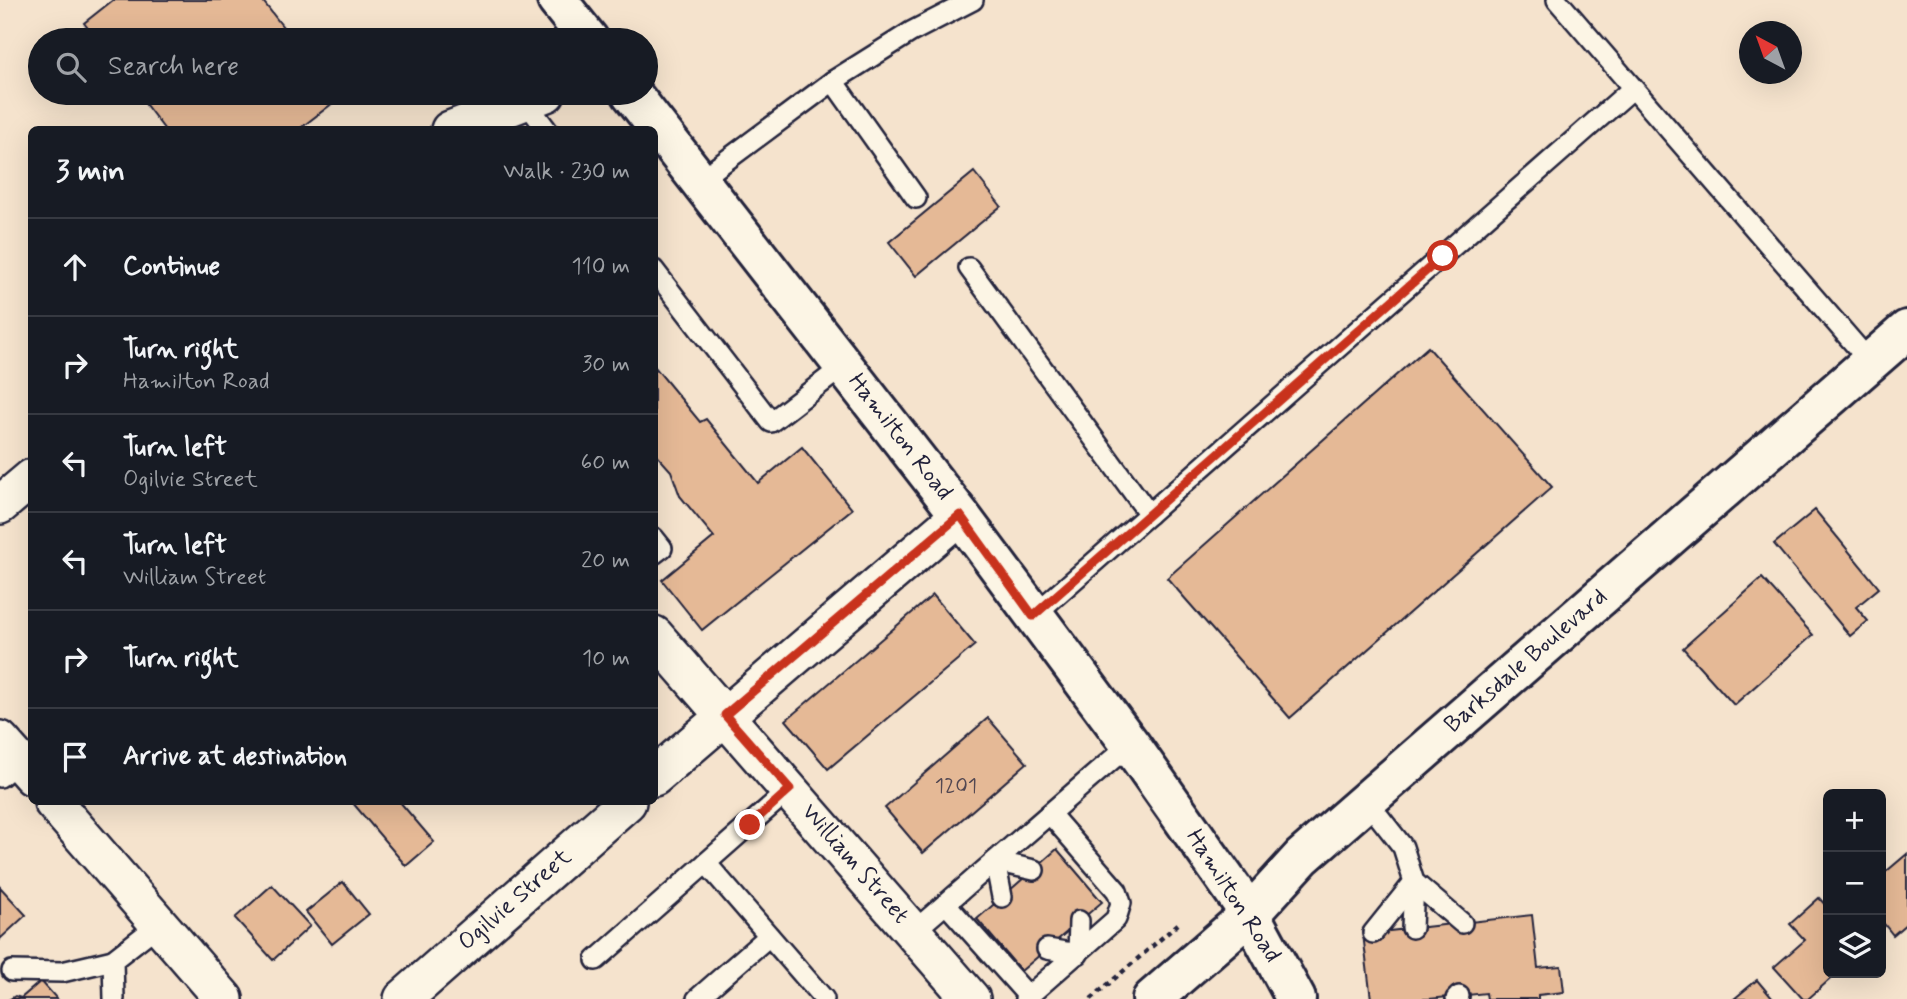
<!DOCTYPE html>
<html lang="en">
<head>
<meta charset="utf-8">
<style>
	:root { --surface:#171b24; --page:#242831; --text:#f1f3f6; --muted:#9ea1a6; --line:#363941 }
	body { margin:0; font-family:Mynerve,sans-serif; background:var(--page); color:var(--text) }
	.controls { position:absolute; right:21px; bottom:21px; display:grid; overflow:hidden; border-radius:10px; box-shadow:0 7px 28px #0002 }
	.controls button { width:63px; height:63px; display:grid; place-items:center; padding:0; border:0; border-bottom:2px solid var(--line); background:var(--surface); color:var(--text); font:35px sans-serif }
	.compass { position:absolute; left:1739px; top:21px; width:63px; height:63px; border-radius:50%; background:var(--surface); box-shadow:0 7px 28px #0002; rotate:319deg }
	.stop { position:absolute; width:21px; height:21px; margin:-16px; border:5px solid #c8321e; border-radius:50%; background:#fff }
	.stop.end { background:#c8321e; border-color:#fff; box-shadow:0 2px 7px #0008 }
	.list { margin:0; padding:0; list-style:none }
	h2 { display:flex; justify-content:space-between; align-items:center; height:91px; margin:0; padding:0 28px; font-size:30px }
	h2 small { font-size:23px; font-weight:400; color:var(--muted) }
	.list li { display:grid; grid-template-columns:46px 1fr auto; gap:21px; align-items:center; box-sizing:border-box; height:98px; padding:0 28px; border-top:2px solid var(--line) }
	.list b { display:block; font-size:26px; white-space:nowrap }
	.list p { margin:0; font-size:23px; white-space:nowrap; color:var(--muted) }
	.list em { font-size:23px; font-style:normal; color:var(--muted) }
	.icon { flex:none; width:38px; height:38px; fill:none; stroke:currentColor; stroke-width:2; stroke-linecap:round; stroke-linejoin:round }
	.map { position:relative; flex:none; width:1907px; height:999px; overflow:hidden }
	.search { position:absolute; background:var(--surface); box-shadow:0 7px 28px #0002; left:28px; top:28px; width:630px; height:77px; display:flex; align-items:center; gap:18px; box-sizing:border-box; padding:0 24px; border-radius:38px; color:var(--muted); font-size:26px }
	.panel { position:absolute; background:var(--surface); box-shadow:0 7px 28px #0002; left:28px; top:126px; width:630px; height:679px; border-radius:10px }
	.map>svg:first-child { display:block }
	.building { fill:#e5b996; stroke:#22223b; stroke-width:2 }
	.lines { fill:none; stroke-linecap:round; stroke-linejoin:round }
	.lane-casing { stroke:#22223b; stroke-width:24 }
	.street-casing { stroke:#22223b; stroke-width:42 }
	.secondary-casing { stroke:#22223b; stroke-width:44 }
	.path { stroke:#22223b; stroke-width:4.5; stroke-dasharray:5 5; stroke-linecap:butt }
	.lane { stroke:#fcf5e5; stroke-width:19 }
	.street { stroke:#fcf5e5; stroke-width:37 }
	.secondary { stroke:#fcf5e5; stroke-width:38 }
	.route { stroke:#c8321e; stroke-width:9 }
	.labels { text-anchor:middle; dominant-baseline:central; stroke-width:5; stroke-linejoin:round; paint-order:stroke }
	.number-label { font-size:21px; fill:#534852 }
	.street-label { font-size:24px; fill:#22223b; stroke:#fcf5e5 }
</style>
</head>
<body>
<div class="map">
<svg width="1907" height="999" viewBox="0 0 1907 999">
	<rect width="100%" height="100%" fill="#f5e3cd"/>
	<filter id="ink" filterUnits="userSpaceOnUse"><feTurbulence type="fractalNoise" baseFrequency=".0143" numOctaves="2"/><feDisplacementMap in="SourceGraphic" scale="14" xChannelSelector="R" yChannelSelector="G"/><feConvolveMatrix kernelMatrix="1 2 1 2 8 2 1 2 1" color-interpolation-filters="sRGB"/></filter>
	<g filter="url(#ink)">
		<g class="building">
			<path d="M113,0h149l31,40h-196l-13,-17z"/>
			<path d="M137,93h196l5,6 -40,31h-133z"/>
			<path d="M974,172l27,34 -85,70 -27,-34z"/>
			<path d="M1428,347l124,140 -262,231 -123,-140z"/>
			<path d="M654,366l46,56 6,-3 52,64 44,-36 50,62 -150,121 -40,-50 52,-43 -34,-41 -9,-25 -17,-19z"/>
			<path d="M1815,510l64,78 -23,19 12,14 -18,15 -76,-92z"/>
			<path d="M1762,578l51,57 -79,70 -51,-57z"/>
			<path d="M933,595l42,50 -147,124 -42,-49z"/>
			<path d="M988,718l39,45 -104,90 -38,-45z"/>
			<path d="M352,802h48l34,40 -28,24z"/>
			<path d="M1057,849l45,53 -81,69 -44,-52z"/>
			<path d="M1907,854v69l-14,12 -12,-15v-44z"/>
			<path d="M343,882l26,32 -37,30 -26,-32z"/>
			<path d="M272,885l38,41 -37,34 -38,-42z"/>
			<path d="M0,887l26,28 -26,24z"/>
			<path d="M1819,898l9,10v65h9l-29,26h-5l-29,-32 31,-27 -15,-16z"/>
			<path d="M1532,915l6,53 23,-2 3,26 -26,3v4h-51l-1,-6 -57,6h-58l-8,-65z"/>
			<path d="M1757,980l16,19h-39z"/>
			<path d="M41,981l16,18h-47l5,-3 6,2z"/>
		</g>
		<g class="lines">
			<defs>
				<g id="lane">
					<path d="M1557,0l313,362"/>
					<path d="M833,81l83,117"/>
					<path d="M525,101l22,29"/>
					<path d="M700,180l133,-99 78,-49 62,-32"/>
					<path d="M969,268l180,246"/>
					<path d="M654,270l117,152 74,-57"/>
					<path d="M654,538l8,10 -8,6"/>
					<path d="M1033,616l599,-527"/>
					<path d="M0,777l19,-16"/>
					<path d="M790,789l-84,74 118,136"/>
					<path d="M1366,800l37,47 11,35 48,41"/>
					<path d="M1002,897l-7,-36 39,9"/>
					<path d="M946,904l82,92"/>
					<path d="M1412,928l2,-46"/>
					<path d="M913,932l217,-188"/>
					<path d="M1373,933l41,-51"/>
					<path d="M1047,949l31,5 1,-33"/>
					<path d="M596,960l110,-97"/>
					<path d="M12,971l50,1 51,-12"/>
					<path d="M114,999l-1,-39 46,-36"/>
					<path d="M697,999l72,-63"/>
					<path d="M1025,999l91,-80 5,-16 -4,-12 -67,-77"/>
					<path d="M1456,999l3,-3"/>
				</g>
				<g id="street">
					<path d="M450,130l96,-37"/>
					<path d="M0,505l32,-27"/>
					<path d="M654,635l317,364"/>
					<path d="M0,740l32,36"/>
					<path d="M654,777l306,-262"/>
					<path d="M53,802l171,197"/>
					<path d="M403,999l224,-197"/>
				</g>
				<g id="secondary">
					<path d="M557,0l32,40"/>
					<path d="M631,93l329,422 170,229 120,170 46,85"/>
					<path d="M1152,999l98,-85 52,-57 605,-527"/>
				</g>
			</defs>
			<use href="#lane" class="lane-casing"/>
			<use href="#street" class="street-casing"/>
			<use href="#secondary" class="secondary-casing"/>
			<path class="path" d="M1091,999l87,-75"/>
			<use href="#lane" class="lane"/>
			<use href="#street" class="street"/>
			<use href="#secondary" class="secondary"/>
		</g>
	</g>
	<g class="lines" filter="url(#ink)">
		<path class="route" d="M750,825l40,-36 -65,-74 235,-200 73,101 410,-360"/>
	</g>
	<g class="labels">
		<g class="number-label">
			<text x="956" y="786">1201</text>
		</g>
		<g class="street-label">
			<text transform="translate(900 437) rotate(52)">Hamilton Road</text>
			<text transform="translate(1526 661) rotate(-41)">Barksdale Boulevard</text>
			<text transform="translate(855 864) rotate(49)">William Street</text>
			<text transform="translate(1233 896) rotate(57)">Hamilton Road</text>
			<text transform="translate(515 900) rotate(-41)">Ogilvie Street</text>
		</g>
	</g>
</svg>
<div class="controls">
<button>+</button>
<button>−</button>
<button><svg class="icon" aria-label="layers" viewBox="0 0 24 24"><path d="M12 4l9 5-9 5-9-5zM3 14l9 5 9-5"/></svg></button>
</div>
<svg class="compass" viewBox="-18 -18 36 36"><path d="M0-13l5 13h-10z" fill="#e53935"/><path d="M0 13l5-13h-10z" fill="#9ea1a6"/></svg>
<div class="stop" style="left:1443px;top:256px"></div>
<div class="stop end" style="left:750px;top:825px"></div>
<div class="search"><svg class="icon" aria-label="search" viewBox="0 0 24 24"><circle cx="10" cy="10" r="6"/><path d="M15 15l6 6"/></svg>Search here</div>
<section class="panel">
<h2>3 min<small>Walk · 230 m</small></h2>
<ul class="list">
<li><svg class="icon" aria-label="ahead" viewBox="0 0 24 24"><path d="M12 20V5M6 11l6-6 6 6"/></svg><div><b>Continue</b></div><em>110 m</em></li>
<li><svg class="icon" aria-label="right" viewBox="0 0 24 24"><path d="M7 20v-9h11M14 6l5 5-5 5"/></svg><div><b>Turn right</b><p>Hamilton Road</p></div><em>30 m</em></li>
<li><svg class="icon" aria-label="left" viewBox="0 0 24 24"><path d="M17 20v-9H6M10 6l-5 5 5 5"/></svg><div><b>Turn left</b><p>Ogilvie Street</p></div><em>60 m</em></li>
<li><svg class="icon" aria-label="left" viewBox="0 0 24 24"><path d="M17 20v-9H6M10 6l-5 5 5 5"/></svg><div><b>Turn left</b><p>William Street</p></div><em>20 m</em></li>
<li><svg class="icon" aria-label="right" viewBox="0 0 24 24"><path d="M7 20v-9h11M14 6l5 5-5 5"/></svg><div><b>Turn right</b></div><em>10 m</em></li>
<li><svg class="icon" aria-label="arrive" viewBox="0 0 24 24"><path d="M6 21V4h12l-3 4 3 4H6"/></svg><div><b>Arrive at destination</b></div></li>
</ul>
</section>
</div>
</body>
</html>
